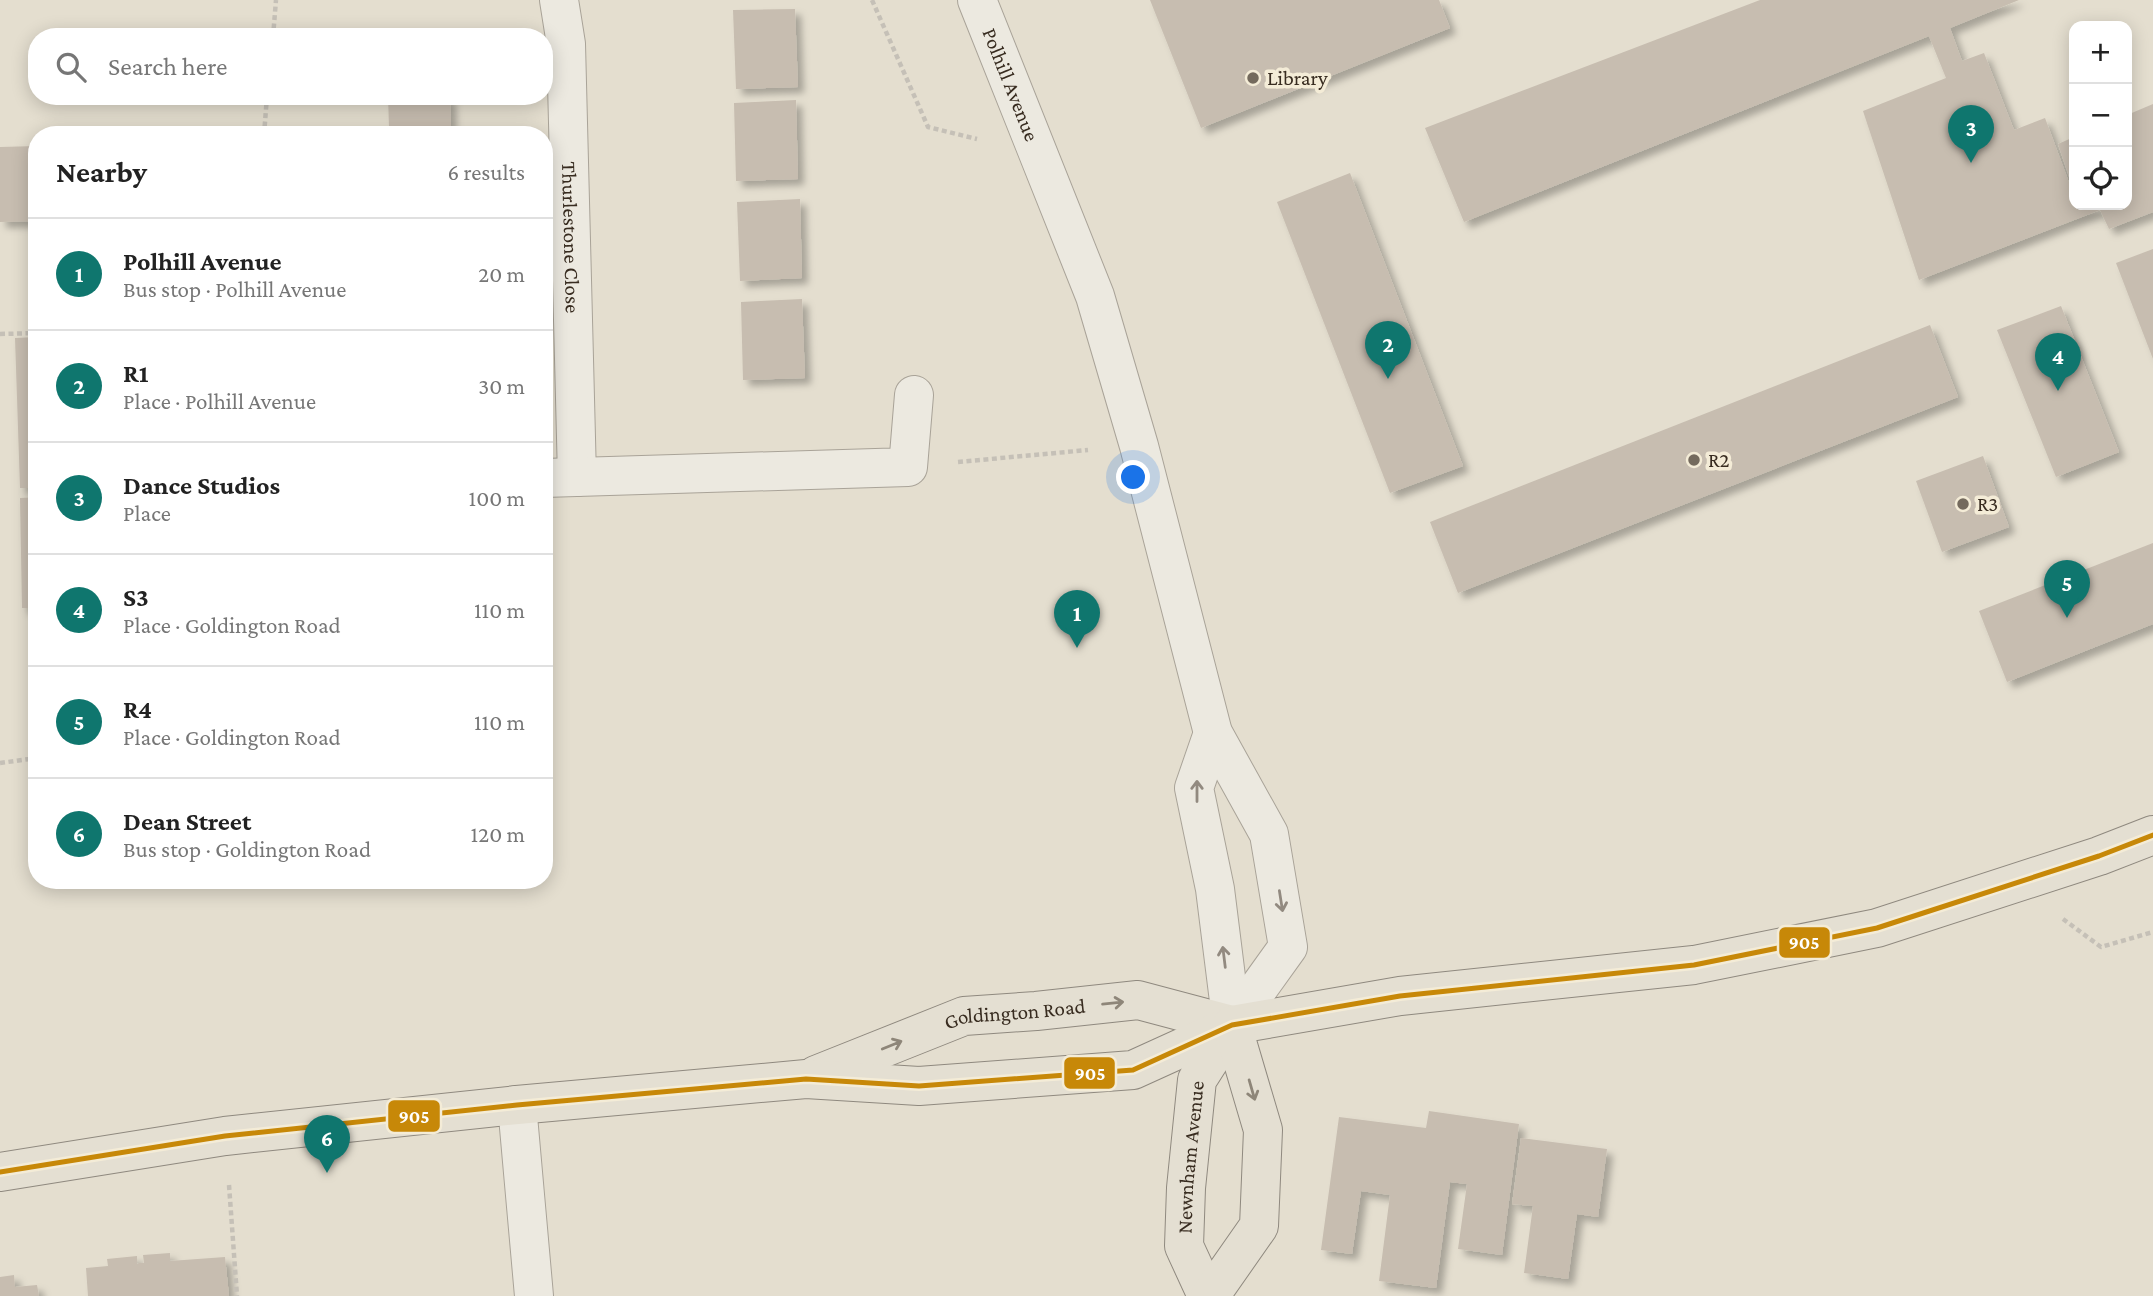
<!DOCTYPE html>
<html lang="en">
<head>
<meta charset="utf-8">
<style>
	:root { --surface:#fff; --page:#f6f6f6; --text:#222; --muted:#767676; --line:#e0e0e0; --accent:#0f766e }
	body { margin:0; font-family:"Crimson Pro",serif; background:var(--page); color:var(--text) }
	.controls { position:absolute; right:21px; top:21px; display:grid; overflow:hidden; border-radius:14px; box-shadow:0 4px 18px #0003 }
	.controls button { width:63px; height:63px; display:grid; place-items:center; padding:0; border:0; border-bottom:2px solid var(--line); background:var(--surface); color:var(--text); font:35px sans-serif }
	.you { position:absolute; left:1134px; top:478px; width:24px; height:24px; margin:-18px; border:5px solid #fff; border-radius:50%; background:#1a73e8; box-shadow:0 0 0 10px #1a73e833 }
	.badge { display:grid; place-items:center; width:46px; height:46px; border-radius:50%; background:var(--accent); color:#fff; font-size:23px; font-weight:700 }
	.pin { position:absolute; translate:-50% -58px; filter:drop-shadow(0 2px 4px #0008) }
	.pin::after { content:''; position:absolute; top:37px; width:24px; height:21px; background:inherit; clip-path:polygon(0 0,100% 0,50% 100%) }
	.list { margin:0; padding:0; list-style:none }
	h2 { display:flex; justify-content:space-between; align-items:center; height:91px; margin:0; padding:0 28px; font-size:30px }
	h2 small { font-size:23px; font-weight:400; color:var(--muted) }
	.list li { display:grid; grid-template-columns:46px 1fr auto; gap:21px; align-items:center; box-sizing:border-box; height:112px; padding:0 28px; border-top:2px solid var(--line) }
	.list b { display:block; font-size:26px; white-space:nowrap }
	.list p { margin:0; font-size:23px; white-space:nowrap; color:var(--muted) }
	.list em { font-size:23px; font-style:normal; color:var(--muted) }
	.icon { flex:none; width:38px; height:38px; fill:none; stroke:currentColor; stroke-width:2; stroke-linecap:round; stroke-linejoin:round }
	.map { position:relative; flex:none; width:2153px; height:1296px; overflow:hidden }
	.search { position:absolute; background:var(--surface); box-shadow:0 4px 18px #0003; left:28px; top:28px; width:525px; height:77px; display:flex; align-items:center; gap:18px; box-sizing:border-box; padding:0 24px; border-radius:28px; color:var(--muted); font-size:26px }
	.panel { position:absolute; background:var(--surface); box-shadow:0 4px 18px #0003; left:28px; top:126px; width:525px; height:763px; border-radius:28px }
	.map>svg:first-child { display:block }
	.building { fill:#c7bdb0; filter:url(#shadow) }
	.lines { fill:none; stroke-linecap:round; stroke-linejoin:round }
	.minor-casing { stroke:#a9a398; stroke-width:40 }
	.major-casing { stroke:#8f897f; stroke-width:40 }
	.path { stroke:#c5c0b7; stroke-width:4.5; stroke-dasharray:5 3.5; stroke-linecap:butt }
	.minor { stroke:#ece9e0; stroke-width:38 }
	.major { stroke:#e4dfd2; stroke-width:38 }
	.bus-1-casing { stroke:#f4ecd7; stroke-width:10 }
	.bus-1 { stroke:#c78808; stroke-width:5 }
	.oneway { stroke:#928a80 }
	.oneway2 { stroke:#8e8679 }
	.poi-dot { fill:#746a5d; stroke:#f4ecd7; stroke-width:2.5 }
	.labels { text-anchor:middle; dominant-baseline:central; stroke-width:7; stroke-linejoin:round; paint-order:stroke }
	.poi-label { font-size:21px; fill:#382c20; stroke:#f4ecd7; text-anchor:start }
	.street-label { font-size:21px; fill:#382c20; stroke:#f4ecd7 }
	.line-badge { stroke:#f4ecd7; stroke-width:2.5 }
	.badge-label { font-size:19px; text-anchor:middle; font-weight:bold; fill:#fff }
</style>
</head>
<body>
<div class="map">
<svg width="2153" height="1296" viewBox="0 0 2153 1296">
	<defs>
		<filter id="shadow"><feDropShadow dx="6" dy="6" stdDeviation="3.5" flood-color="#0004"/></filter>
	</defs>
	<rect width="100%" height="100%" fill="#e4decf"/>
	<g class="building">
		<path d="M1150,0h289l11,28 -249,100z"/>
		<path d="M1760,0h259l-69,28 12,33 22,-8 30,77 31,-12 29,78v9h53v-90l26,-11v108l-44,17 -9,-19 -181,70 -56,-169 83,-33 -17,-42 -465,186 -39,-94z"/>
		<path d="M795,9l3,78 -62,2 -3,-79z"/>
		<path d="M388,96h62l1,30 -62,2z"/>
		<path d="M796,100l2,79 -62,2 -2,-78z"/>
		<path d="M2074,137v54l-16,-47z"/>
		<path d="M37,146v75l-37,1v-75z"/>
		<path d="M1350,173l113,293 -73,27 -113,-291z"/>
		<path d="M800,199l2,79 -62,3 -3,-79z"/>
		<path d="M2153,249v110l-37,-96z"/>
		<path d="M802,299l3,79 -62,2 -2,-78z"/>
		<path d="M2061,306l58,146 -63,25 -59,-147z"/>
		<path d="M1930,325l28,72 -500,196 -28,-71z"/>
		<path d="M37,337v151h-17l-5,-150z"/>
		<path d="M1983,456l26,71 -67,25 -26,-71z"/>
		<path d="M37,497v111h-15l-2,-110z"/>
		<path d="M2153,543v81l-146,58 -28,-71z"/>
		<path d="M1429,1111l90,13 -17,131 -44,-6 9,-65 -17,-2 -14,106 -57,-7 11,-86 -29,-4 -9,63 -31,-4 18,-133 87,11z"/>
		<path d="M1521,1138l86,11 -9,68 -21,-3 -9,65 -44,-6 9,-67 -21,-2z"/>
		<path d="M170,1253v8l55,-4 4,39h-141l-2,-28 22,-2 -1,-7 30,-3v8l2,-1h5l-1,-8z"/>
		<path d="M14,1275l1,12 22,-2 2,11h-39v-19z"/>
	</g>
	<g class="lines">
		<defs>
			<g id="minor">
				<path id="s1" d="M559,0l7,44 11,433"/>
				<path id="s2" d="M977,0l118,296 44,150 74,287 56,101 19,113 -56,78"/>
				<path d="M544,478l364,-11 6,-72"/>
				<path d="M1213,733l-19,55 21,101 17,136"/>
				<path d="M517,1105l17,191"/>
			</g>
			<g id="major">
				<path id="s3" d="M816,1075l148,-59 72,-5 102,-11 94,25"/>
				<path d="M0,1172l225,-36 292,-31 289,-26 113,7 214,-16 99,-45 168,-29 294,-31 183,-37 222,-72 54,-21"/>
				<path id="s4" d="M1207,1296l-23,-50 2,-58 11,-108 35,-55"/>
				<path d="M1210,1296l49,-70 4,-96 -31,-105"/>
			</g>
		</defs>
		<use href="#minor" class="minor-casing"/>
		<use href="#major" class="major-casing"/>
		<g class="path">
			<path d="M872,0l56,127 49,12"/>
			<path d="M273,37l3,-37"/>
			<path d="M264,135l3,-39"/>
			<path d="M0,334l37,-1"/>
			<path d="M958,462l130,-12"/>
			<path d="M0,763l37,-5"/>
			<path d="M2063,919l38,28 52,-15"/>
			<path d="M229,1185l8,111"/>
		</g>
		<use href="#minor" class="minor"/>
		<use href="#major" class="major"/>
		<defs>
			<path id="bus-1" d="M0,1172l225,-36 292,-31 289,-26 113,7 214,-16 99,-45 168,-29 294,-31 183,-37 222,-72 54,-21"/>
		</defs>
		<use href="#bus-1" class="bus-1-casing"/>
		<use href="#bus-1" class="bus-1"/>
	</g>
	<defs><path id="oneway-shaft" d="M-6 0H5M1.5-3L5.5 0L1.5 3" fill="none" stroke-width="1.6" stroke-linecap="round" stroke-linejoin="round" transform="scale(1.75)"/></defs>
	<g class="oneway">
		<use href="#oneway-shaft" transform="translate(1197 791) rotate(-90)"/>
		<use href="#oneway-shaft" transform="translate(1281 901) rotate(81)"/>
		<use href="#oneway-shaft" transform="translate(1224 957) rotate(-97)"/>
	</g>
	<g class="oneway2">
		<use href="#oneway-shaft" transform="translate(1113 1003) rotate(-6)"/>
		<use href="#oneway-shaft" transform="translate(892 1045) rotate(-22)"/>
		<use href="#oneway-shaft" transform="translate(1252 1090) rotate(74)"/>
	</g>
	<g class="poi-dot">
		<circle cx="1253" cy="78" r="7"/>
		<circle cx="1694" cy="460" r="7"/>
		<circle cx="1963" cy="504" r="7"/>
	</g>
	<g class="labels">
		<g class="poi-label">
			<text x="1267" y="78">Library</text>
			<text x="1708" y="460">R2</text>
			<text x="1977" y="504">R3</text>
		</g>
		<g class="street-label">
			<text stroke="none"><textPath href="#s2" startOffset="91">Polhill Avenue</textPath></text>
			<text stroke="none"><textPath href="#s1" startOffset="238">Thurlestone Close</textPath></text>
			<text stroke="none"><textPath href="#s3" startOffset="210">Goldington Road</textPath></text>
			<text stroke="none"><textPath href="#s4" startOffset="144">Newnham Avenue</textPath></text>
		</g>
	</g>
	<g class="line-badge">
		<rect x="1778" y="926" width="53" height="33" rx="7" fill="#c78808"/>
		<rect x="1063" y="1056" width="53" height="34" rx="7" fill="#c78808"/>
		<rect x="387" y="1099" width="54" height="34" rx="7" fill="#c78808"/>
	</g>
	<g class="badge-label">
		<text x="1804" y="949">905</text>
		<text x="1090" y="1080">905</text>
		<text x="414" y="1123">905</text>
	</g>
</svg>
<div class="controls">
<button>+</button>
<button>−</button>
<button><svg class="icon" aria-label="locate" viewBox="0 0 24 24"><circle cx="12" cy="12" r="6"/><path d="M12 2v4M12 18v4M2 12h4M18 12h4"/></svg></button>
</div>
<div class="you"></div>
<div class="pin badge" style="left:1077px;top:648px">1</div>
<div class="pin badge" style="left:1388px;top:379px">2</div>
<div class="pin badge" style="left:1971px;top:163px">3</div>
<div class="pin badge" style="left:2058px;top:391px">4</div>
<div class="pin badge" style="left:2067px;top:618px">5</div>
<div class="pin badge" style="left:327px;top:1173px">6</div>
<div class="search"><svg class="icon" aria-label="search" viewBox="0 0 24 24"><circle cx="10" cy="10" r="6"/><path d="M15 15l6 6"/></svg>Search here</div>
<section class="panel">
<h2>Nearby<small>6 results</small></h2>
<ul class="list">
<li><span class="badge">1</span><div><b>Polhill Avenue</b><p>Bus stop · Polhill Avenue</p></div><em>20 m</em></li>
<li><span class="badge">2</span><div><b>R1</b><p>Place · Polhill Avenue</p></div><em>30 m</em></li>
<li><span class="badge">3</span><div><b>Dance Studios</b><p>Place</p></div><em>100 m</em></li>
<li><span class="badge">4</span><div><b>S3</b><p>Place · Goldington Road</p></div><em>110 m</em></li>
<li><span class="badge">5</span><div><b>R4</b><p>Place · Goldington Road</p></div><em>110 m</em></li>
<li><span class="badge">6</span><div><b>Dean Street</b><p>Bus stop · Goldington Road</p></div><em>120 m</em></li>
</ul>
</section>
</div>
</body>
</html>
